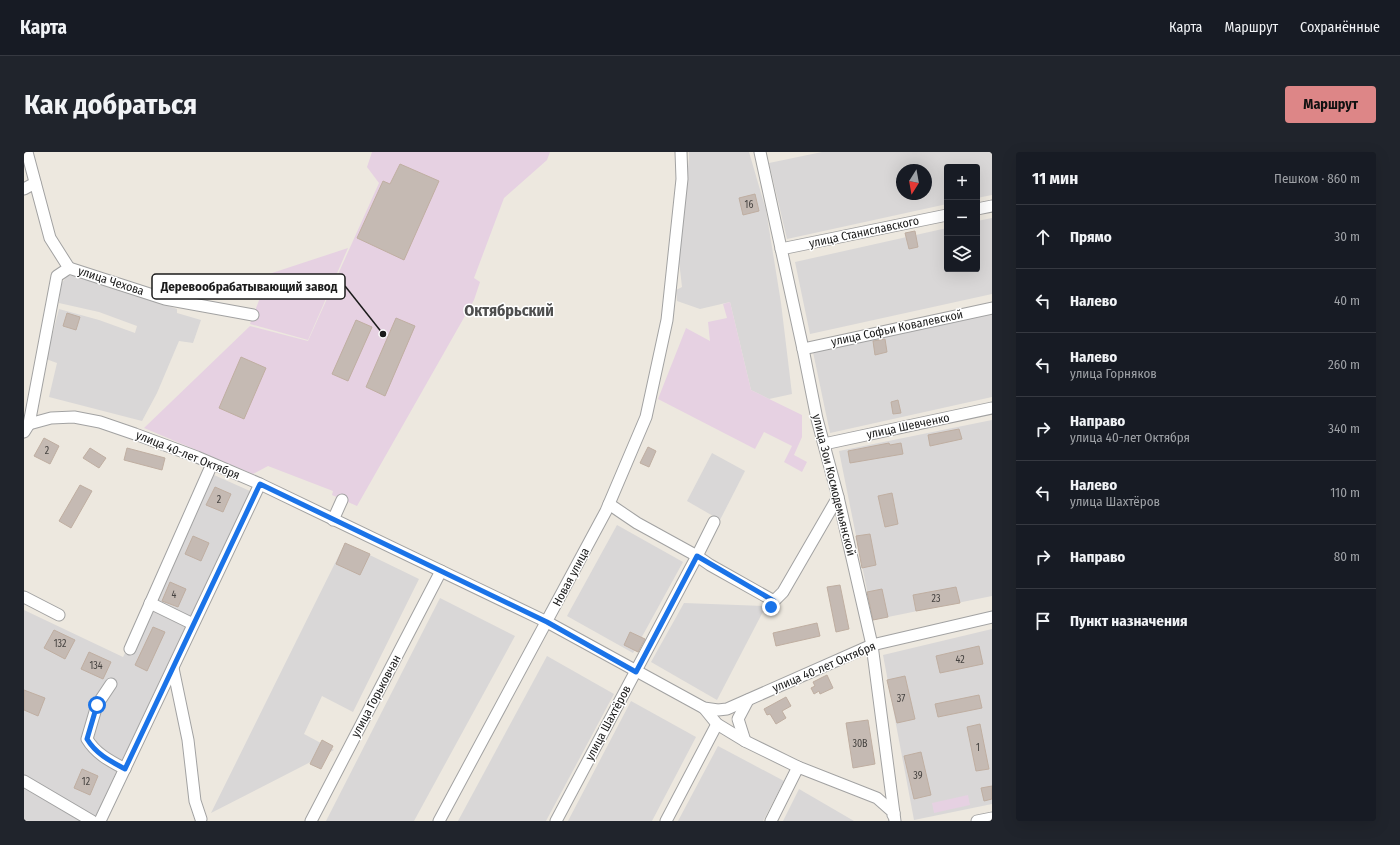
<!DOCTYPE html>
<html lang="ru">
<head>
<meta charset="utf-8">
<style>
	:root { --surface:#171b24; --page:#20242c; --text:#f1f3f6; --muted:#9ea1a6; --line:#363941; --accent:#dd8687 }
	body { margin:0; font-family:"Fira Sans Condensed",sans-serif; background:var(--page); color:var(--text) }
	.controls { position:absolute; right:12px; top:12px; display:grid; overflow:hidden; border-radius:4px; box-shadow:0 4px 16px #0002 }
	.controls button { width:36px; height:36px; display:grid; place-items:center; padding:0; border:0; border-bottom:1px solid var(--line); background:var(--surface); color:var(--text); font:20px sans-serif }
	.compass { position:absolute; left:872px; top:12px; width:36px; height:36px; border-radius:50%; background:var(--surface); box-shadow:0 4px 16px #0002; rotate:191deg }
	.stop { position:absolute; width:12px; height:12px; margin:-9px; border:3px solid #1a73e8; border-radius:50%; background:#fff }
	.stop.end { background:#1a73e8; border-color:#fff; box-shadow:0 1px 4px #0008 }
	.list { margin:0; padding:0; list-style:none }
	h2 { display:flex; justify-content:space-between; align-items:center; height:52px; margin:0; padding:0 16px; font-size:17px }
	h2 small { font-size:13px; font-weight:400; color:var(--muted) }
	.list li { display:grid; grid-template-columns:26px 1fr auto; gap:12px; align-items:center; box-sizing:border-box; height:64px; padding:0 16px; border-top:1px solid var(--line) }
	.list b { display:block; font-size:15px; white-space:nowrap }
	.list p { margin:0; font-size:13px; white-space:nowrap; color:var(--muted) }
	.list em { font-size:13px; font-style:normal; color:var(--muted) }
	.icon { flex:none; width:22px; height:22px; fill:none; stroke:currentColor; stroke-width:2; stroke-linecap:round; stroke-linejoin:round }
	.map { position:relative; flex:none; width:968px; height:669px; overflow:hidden; border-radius:4px }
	header { display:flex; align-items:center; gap:24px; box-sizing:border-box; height:56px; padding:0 20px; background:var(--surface); border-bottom:1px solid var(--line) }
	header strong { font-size:19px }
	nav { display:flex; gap:22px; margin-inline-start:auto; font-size:14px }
	.intro { display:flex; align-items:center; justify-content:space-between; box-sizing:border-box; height:96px; padding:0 24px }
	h1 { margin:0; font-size:28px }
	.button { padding:10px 18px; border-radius:4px; background:var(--accent); color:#111; font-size:14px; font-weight:700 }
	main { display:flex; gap:24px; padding:0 24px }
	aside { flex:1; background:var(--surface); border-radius:4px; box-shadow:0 4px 16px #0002 }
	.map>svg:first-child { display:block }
	.residential { fill:#d9d7d7; fill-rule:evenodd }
	.industrial { fill:#e6d1e2 }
	.building { fill:#c5bab3; stroke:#bfaea1 }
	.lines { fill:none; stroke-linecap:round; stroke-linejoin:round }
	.minor-casing { stroke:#a2a2a2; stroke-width:13 }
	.minor { stroke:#fff; stroke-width:11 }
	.route { stroke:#1a73e8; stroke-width:5 }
	.labels { text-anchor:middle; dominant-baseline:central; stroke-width:3; stroke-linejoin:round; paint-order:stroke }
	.number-label { font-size:10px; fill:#464341 }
	.street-label { font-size:12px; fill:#1b1b1b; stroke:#fff }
	.district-label { font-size:16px; font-weight:bold; fill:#4e4e4e; stroke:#fff }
	.leader { fill:none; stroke:#1b1b1b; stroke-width:1.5 }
	.callout-dot { fill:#1b1b1b; stroke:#fff; stroke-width:1.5 }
	.callout { fill:#fff; stroke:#1b1b1b; stroke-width:1.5 }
	.callout-label { font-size:13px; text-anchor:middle; font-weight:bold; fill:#1b1b1b }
</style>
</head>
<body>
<header>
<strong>Карта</strong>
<nav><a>Карта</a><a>Маршрут</a><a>Сохранённые</a></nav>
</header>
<div class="intro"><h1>Как добраться</h1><a class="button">Маршрут</a></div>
<main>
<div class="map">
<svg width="968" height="669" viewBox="0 0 968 669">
	<rect width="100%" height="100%" fill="#ede8df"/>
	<g class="residential">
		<path d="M665,0h60l17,58 15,93 11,91 -23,5 -18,-9 -21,-88 -30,7 -23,-8 -1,-11 6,-3 -3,-26 10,-103z"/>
		<path d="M798,0h170v43l-15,3v-31h-30v37l-160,35 -18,-76zM878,18h24v24h-24z"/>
		<path d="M968,66v76l-182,40 -15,-72 152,-34v41h30v-48z"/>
		<path d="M44,123l21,3 88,31v4l24,7 -8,23 -14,-2 -22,52 -15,28 -93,-24 8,-34 -11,-4 13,-50 40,11 36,13 2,-7 -38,-14 -40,-9 2,-19z"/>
		<path d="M968,162v83l-162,36 -17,-81z"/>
		<path d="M968,268v176l-119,24 -34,-169z"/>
		<path d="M688,301l33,18 -25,49 -33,-19z"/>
		<path d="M190,323l36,16 -157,330h-69v-211l99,47z"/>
		<path d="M593,373l66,37 -50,91 -66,-37z"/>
		<path d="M321,391l74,36 -66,133 -31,-16 -18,38 30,16 -123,63z"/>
		<path d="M416,446l75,38 -101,185h-88z"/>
		<path d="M660,451l82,3 -49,94 -66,-38z"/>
		<path d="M968,477v175l-78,16 -31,-165z"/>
		<path d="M523,504l67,38 -68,127h-88z"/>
		<path d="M607,549l65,36 -44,84h-84z"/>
		<path d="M694,594l66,35 -21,40h-85z"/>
		<path d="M775,637l55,32h-71z"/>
	</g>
	<g class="industrial">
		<path d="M348,0h178l-3,8 -43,38 -30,80 6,4 -6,18 -117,206 -25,-11 1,-4 -65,-25 -15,8 -109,-46 106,-102 58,15 71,-158 -12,-16z"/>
		<path d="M324,96l-40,92 -58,-16 19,-50z"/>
		<path d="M706,150l21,88 51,25v22l-8,18 13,7 -5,10 -18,-10 8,-16 -28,-14 -9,17 -97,-50 28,-71 24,13 -2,-19 19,-4 -4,-14z"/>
		<path d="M944,643l2,10 -36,8 -2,-10z"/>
	</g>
	<g class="building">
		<path d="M376,12l39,17 -35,79 -47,-22 26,-57 7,3z"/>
		<path d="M731,42l4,17 -16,4 -4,-17z"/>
		<path d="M891,79l3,16 -9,2 -4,-16z"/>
		<path d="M43,161l13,4 -4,13 -13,-4z"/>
		<path d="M372,166l19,8 -30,70 -19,-9z"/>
		<path d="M332,168l16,7 -24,54 -16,-7z"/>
		<path d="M861,187l2,13 -12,3 -2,-14z"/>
		<path d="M217,205l25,11 -22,51 -25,-11z"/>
		<path d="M874,248l3,13 -8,1 -2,-12z"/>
		<path d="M935,277l3,10 -32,7 -2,-11z"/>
		<path d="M20,286l15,8 -9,18 -16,-8z"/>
		<path d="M865,291l1,2 11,-2 2,11 -53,9 -2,-12z"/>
		<path d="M624,295l8,4 -7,16 -9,-4z"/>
		<path d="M66,296l16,10 -7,10 -16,-10z"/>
		<path d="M103,296l38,10 -3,12 -38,-10z"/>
		<path d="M56,333l12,6 -21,37 -12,-7z"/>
		<path d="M191,335l16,7 -8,18 -17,-7z"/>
		<path d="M868,341l6,31 -13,3 -7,-31z"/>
		<path d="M846,382l6,31 -14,3 -6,-32z"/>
		<path d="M169,384l16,7 -8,18 -16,-7z"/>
		<path d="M321,391l25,11 -10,21 -24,-11z"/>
		<path d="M146,430l16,7 -8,18 -16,-6z"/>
		<path d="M816,433l9,44 -13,3 -9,-45z"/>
		<path d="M932,435l4,16 -44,8 -3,-16z"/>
		<path d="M858,437l6,28 -15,3 -6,-28z"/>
		<path d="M793,471l3,13 -44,10 -3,-13z"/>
		<path d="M129,475l12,5 -18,39 -12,-6z"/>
		<path d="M30,478l21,10 -10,19 -21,-11z"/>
		<path d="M606,480l15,7 -7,13 -14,-7z"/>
		<path d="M955,494l4,18 -43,9 -4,-17z"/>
		<path d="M65,500l22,10 -8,17 -22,-10z"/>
		<path d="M803,523l6,13 -13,6 -1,-3 -5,3 -3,-6 4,-2 -2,-4z"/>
		<path d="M881,524l10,43 -18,4 -10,-43z"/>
		<path d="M0,538l21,8 -7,18 -14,-6z"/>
		<path d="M955,543l3,13 -44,9 -3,-13z"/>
		<path d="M762,545l5,9 -9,5 4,7 -10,6 -6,-10 -3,1 -3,-6z"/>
		<path d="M844,568l7,44 -22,4 -7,-45z"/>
		<path d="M956,572l9,45 -13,2 -9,-44z"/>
		<path d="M298,588l11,6 -12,23 -11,-5z"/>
		<path d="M897,600l10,43 -17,4 -10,-43z"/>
		<path d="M58,617l16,7 -8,19 -16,-7z"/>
		<path d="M968,634v13l-8,2 -3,-13z"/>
	</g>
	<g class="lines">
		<defs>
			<g id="minor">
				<path d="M3,0l23,86 19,30"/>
				<path d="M736,0l43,197 14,70 21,78 34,148 23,176"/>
				<path d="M0,37l11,-6"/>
				<path d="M953,57l15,-3"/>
				<path d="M757,97l166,-34"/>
				<path d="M779,197l189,-41"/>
				<path d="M5,272l22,-6 23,-1 26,5 35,12 62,23 63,27 287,138 157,86 14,2 9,-1 145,-64 120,-28"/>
				<path d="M0,280l5,-8 28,-148 12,-8 96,31 88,16"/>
				<path d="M800,292l168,-36"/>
				<path d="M309,368l9,-20"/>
				<path d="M690,370l-17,34 13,9 64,36 -3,6"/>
				<path d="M0,445l35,18"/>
				<path d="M750,449l9,-9 55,-95"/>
				<path d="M126,451l43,21"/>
				<path d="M106,497l82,-185"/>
				<path d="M149,516l15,72 7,61 6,18"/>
				<path d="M87,532l-14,21 -10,34c9,15 23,22 38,30"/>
				<path d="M680,556l13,16 28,17 53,26 79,31 17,15 -1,2"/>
				<path d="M721,589l-7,-22 10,-19"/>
				<path d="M0,629l68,40"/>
				<path d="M76,669l160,-337"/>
				<path d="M287,669l130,-250"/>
				<path d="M415,669l167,-310 40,-94 21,-97 15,-141 -1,-27"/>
				<path d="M532,669l141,-265 -60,-33 -28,-19"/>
				<path d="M642,669l51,-97"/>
				<path d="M747,669l27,-54"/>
				<path d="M953,669l15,-3"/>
			</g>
		</defs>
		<use href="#minor" class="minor-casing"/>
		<use href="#minor" class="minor"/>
	</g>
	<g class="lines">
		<path class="route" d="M73,553l-10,34c9,15 23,22 38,30l135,-285 287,138 89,50 61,-116 77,45 -3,6"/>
	</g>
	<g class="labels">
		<g class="number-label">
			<text x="725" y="53">16</text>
			<text x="23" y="299">2</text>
			<text x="195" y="348">2</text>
			<text x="150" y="443">4</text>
			<text x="912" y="447">23</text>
			<text x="36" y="492">132</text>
			<text x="936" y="508">42</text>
			<text x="72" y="514">134</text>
			<text x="877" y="547">37</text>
			<text x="836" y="592">30В</text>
			<text x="954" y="596">1</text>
			<text x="894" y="624">39</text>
			<text x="62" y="630">12</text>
		</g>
		<g class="street-label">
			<text transform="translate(840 80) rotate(-12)">улица Станиславского</text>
			<text transform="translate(87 129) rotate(18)">улица Чехова</text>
			<text transform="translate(873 176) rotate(-12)">улица Софьи Ковалевской</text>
			<text transform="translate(884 274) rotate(-12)">улица Шевченко</text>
			<text transform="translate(164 303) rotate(22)">улица 40-лет Октября</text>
			<text transform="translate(810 333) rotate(76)">улица Зои Космодемьянской</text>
			<text transform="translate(547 425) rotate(-62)">Новая улица</text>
			<text transform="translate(800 515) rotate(-23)">улица 40-лет Октября</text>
			<text transform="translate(352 544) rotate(-62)">улица Горьковчан</text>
			<text transform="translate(584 571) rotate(-62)">улица Шахтёров</text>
		</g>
		<g class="district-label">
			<text x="485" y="158">Октябрьский</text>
		</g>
	</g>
	<path class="leader" d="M359 182L321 134"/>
	<circle class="callout-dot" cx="359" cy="182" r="4"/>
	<rect class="callout" x="128" y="122" width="193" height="25" rx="4"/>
	<g class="callout-label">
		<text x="225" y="139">Деревообрабатывающий завод</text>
	</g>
</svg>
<div class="controls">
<button>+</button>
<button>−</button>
<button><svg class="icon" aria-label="layers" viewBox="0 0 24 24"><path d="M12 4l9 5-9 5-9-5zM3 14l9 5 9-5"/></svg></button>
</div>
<svg class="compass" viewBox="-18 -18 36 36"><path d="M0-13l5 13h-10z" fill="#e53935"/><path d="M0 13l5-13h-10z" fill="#9ea1a6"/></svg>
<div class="stop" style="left:73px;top:553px"></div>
<div class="stop end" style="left:747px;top:455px"></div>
</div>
<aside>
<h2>11 мин<small>Пешком · 860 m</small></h2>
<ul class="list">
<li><svg class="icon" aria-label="ahead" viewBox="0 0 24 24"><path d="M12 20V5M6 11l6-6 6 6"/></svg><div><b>Прямо</b></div><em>30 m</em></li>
<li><svg class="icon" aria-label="left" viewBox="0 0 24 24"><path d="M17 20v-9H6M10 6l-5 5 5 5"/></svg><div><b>Налево</b></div><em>40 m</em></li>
<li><svg class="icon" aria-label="left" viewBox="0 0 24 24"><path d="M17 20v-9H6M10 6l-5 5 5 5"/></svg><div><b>Налево</b><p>улица Горняков</p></div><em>260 m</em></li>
<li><svg class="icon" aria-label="right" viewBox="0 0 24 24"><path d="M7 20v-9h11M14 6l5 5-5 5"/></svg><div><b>Направо</b><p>улица 40-лет Октября</p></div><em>340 m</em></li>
<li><svg class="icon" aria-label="left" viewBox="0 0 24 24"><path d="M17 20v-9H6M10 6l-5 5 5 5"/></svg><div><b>Налево</b><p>улица Шахтёров</p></div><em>110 m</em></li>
<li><svg class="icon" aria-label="right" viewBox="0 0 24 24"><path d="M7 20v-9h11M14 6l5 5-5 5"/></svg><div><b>Направо</b></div><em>80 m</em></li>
<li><svg class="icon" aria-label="arrive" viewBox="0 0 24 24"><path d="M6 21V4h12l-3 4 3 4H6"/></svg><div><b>Пункт назначения</b></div></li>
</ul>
</aside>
</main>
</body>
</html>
